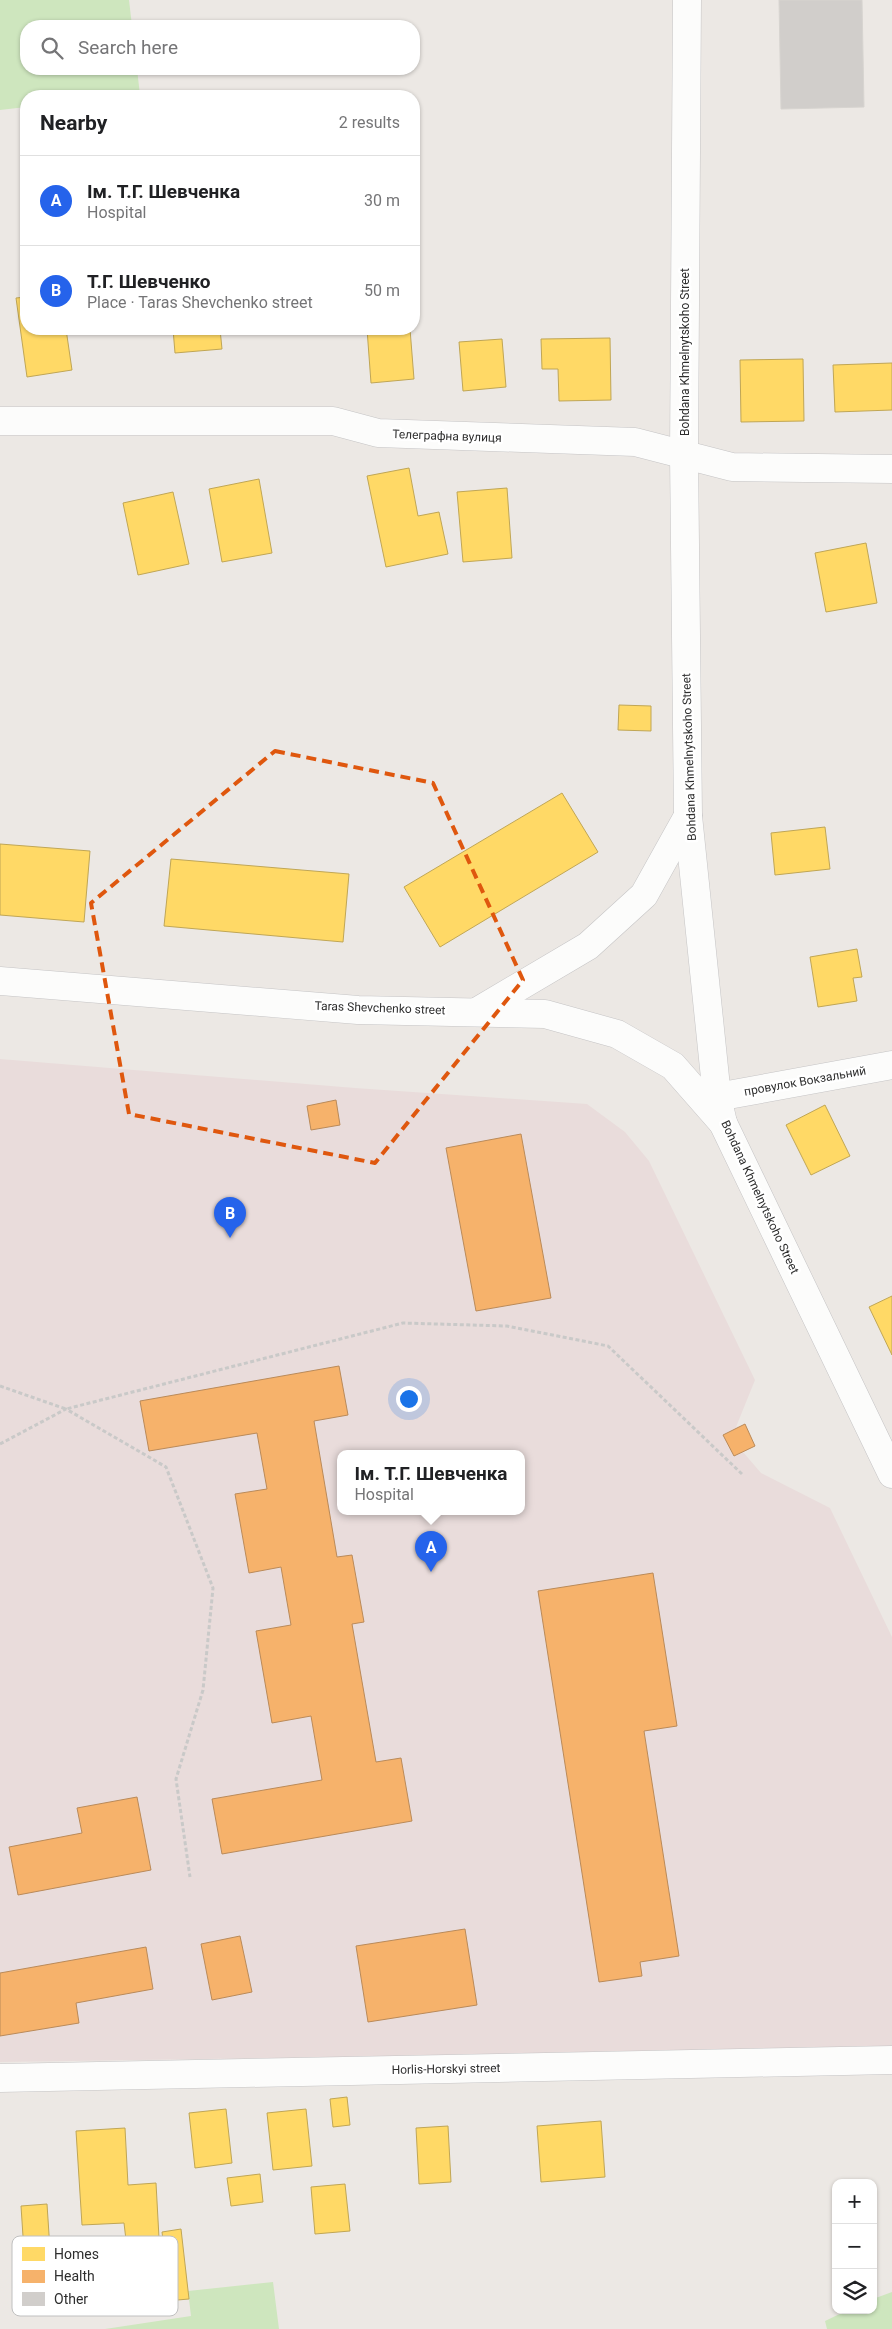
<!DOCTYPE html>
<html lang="en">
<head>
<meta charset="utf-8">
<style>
	:root { --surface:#fff; --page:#f6f6f6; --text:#202124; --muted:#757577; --line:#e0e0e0; --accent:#2563eb }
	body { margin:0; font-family:Roboto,sans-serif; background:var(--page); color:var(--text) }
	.controls { position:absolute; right:15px; bottom:15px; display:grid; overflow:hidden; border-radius:10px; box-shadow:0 1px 4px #0004 }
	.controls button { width:45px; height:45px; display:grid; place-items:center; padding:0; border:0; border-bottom:1px solid var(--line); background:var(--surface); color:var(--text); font:25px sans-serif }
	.you { position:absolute; left:408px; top:1398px; width:18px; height:18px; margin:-12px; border:4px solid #fff; border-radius:50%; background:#1a73e8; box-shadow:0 0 0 8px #1a73e833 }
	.badge { display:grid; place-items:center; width:32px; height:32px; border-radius:50%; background:var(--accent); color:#fff; font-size:16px; font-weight:700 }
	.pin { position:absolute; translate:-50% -41px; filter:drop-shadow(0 1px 2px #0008) }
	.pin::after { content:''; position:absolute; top:26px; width:18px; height:15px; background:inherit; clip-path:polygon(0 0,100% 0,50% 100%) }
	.popup { position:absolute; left:337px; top:1450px; width:188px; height:65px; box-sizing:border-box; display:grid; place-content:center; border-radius:10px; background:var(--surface); filter:drop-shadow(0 1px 4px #0005); font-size:16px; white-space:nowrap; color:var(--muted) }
	.popup b { font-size:19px; color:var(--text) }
	.popup::after { content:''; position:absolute; left:50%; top:100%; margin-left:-10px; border:10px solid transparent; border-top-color:var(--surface) }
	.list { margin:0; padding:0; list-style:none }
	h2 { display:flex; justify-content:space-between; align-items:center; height:65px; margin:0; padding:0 20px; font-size:21px }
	h2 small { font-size:16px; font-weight:400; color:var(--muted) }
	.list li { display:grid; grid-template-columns:32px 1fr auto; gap:15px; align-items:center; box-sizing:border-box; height:90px; padding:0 20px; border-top:1px solid var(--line) }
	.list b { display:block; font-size:19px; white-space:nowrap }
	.list p { margin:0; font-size:16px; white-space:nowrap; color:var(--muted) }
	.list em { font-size:16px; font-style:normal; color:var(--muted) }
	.icon { flex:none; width:28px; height:28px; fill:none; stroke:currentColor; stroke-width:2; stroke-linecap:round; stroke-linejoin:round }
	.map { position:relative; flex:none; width:892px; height:2329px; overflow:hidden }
	.search { position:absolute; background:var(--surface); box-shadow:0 1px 4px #0004; left:20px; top:20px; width:400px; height:55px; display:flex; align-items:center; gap:12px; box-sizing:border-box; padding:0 18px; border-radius:20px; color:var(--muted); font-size:19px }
	.panel { position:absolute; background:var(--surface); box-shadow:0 1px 4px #0004; left:20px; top:90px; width:400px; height:245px; border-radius:20px }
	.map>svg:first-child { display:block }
	.medical { fill:#e9dcdb; fill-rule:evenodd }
	.green { fill:#cee6be }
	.homes { fill:#ffd966; stroke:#c0a655 }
	.health { fill:#f6b26b; stroke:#ba8a59 }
	.building { fill:#d1cecb; stroke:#d7d4d0 }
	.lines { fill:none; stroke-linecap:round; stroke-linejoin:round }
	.street-casing { stroke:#c5c4c5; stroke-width:29 }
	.secondary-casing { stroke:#c5c4c5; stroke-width:29 }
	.path { stroke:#c9c9c8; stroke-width:3; stroke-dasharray:4 2.5; stroke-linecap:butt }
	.street { stroke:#fcfcfb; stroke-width:28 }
	.secondary { stroke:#fcfcfb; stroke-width:28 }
	.marked { fill:none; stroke:#df570e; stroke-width:4; stroke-dasharray:10 6; stroke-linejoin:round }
	.labels { text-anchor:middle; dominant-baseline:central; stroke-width:5; stroke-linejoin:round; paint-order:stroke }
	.street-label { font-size:12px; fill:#2e2e2e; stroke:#fff }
	.key { fill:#fff; stroke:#c0c0c0; stroke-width:1 }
	.key-label { font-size:14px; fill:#2e2e2e }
</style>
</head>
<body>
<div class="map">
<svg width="892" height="2329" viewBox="0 0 892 2329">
	<rect width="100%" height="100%" fill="#ece8e4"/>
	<path class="medical" d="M0,1059l355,29 232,16 38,28 24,29 106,219 -19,47 9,-3 10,22 -12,6 18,21 69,35 62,129v414l-263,2 -629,9zM341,1453h180v58h-180z"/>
	<g class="green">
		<path d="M0,0h129l3,26h-106v43h111l3,26 -114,1v11l-26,3z"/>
		<path d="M273,2282l6,47h-174l86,-13 -3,-25z"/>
		<path d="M892,2292v37h-65l-2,-8 23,-11h25v-11z"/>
	</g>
	<g class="homes">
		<path d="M26,297v32h40l6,41 -45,7 -11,-79z"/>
		<path d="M173,329h47l2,20 -47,4z"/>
		<path d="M367,329h43l4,50 -43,4z"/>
		<path d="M610,338l1,62 -52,1 -1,-32h-16l-1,-30z"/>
		<path d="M502,339l4,48 -43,4 -4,-49z"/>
		<path d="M803,359l1,62 -63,1 -1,-62z"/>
		<path d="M892,363v47l-57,2 -2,-47z"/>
		<path d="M409,468l9,48 21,-4 9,42 -62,13 -19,-91z"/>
		<path d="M259,479l13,74 -50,9 -13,-73z"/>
		<path d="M507,488l5,70 -49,4 -6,-70z"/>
		<path d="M173,492l16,72 -51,11 -15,-72z"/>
		<path d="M866,543l11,60 -51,9 -11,-59z"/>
		<path d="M619,705l32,1v25l-33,-1z"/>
		<path d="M562,793l36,59 -158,95 -36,-60z"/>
		<path d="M825,827l5,42 -55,6 -4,-42z"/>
		<path d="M0,844l90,7 -6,71 -84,-7z"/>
		<path d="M171,859l178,15 -6,68 -179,-16z"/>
		<path d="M857,949l5,28 -9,1 4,23 -39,6 -8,-50z"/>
		<path d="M825,1105l25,51 -39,19 -25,-50z"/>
		<path d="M892,1296v59l-23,-48z"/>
		<path d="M347,2097l3,28 -17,2 -3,-28z"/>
		<path d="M226,2109l6,54 -37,5 -6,-55z"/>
		<path d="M306,2109l6,57 -39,4 -6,-57z"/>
		<path d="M601,2121l4,56 -64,5 -4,-56z"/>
		<path d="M448,2126l3,56 -32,2 -3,-56z"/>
		<path d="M125,2128l3,57 28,-2 3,55 -33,2 -2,-17 -42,2 -6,-94z"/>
		<path d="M260,2174l3,28 -32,4 -4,-28z"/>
		<path d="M345,2184l5,47 -35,3 -4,-47z"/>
		<path d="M47,2204l5,76 -26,2 -5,-76z"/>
		<path d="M181,2229l8,70 -23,2 -4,-36h4l-4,-33z"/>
	</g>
	<g class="health">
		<path d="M336,1100l4,25 -29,5 -4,-24z"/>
		<path d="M521,1134l30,164 -75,13 -30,-163z"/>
		<path d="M339,1366l9,49 -34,6 23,136 15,-2 12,67 -12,2 24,138 25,-4 11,63 -190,33 -10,-55 110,-19 -11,-64 -39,7 -16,-92 35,-6 -10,-58 -32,6 -14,-79 32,-5 -10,-56 -108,18 -9,-50z"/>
		<path d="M745,1424l10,22 -21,10 -11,-21z"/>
		<path d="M653,1573l24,153 -33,5 35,225 -39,6 2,14 -43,6 -61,-391z"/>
		<path d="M137,1797l14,73 -133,25 -9,-48 73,-14 -5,-25z"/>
		<path d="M465,1929l12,76 -109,17 -12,-76z"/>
		<path d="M240,1936l12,56 -40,8 -11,-56z"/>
		<path d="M146,1947l7,42 -77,14 3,20 -79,13v-63z"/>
	</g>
	<path class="building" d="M779,0h83l2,107 -83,2z"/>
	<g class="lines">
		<defs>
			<g id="street">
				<path d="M687,0l-3,455 4,361 29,281 6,26"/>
				<path d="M0,421h333l45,12 257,9 97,25 160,2"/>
				<path d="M478,1011l110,-65 56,-51 44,-79"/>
				<path d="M717,1097l175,-32"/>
				<path d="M0,2078l892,-18"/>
			</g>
			<path id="secondary" d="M0,981l358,29 187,4 72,20 56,32 50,57 169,351"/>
		</defs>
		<use href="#street" class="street-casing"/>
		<use href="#secondary" class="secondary-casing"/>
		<g class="path">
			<path d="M0,1386l66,23 337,-86 104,3 101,20 135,129"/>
			<path d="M0,1444l66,-35 100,58 47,121 -10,102 -27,89 14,98"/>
		</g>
		<use href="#street" class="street"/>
		<use href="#secondary" class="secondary"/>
	</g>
	<path class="marked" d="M275,751l158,32 90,197 -148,183 -246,-49 -38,-211z"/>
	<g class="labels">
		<g class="street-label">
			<text transform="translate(685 352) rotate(-90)">Bohdana Khmelnytskoho Street</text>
			<text transform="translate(447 436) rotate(2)">Телеграфна вулиця</text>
			<text transform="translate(689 757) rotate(-92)">Bohdana Khmelnytskoho Street</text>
			<text transform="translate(380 1008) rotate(2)">Taras Shevchenko street</text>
			<text transform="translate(805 1081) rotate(-10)">провулок Вокзальний</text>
			<text transform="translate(760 1197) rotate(65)">Bohdana Khmelnytskoho Street</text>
			<text transform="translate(446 2069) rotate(-1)">Horlis-Horskyi street</text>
		</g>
	</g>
	<rect x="12" y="2236" width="166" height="80" rx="8" class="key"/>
	<rect x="22" y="2247" width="23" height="14" fill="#ffd966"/>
	<rect x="22" y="2270" width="23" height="13" fill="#f6b26b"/>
	<rect x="22" y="2292" width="23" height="14" fill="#d1cecb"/>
	<g class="key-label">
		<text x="54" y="2259">Homes</text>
		<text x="54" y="2281">Health</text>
		<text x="54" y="2304">Other</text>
	</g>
</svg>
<div class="controls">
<button>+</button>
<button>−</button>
<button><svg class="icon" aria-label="layers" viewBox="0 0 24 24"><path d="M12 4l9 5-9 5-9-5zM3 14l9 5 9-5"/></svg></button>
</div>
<div class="you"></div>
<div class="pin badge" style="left:431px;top:1572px">A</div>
<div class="popup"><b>Ім. Т.Г. Шевченка</b>Hospital</div>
<div class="pin badge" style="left:230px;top:1238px">B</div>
<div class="search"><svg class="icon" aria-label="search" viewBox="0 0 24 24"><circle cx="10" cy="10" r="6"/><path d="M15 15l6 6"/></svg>Search here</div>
<section class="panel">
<h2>Nearby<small>2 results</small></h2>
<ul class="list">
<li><span class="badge">A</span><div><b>Ім. Т.Г. Шевченка</b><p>Hospital</p></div><em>30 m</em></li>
<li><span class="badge">B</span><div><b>Т.Г. Шевченко</b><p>Place · Taras Shevchenko street</p></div><em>50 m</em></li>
</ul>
</section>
</div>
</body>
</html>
